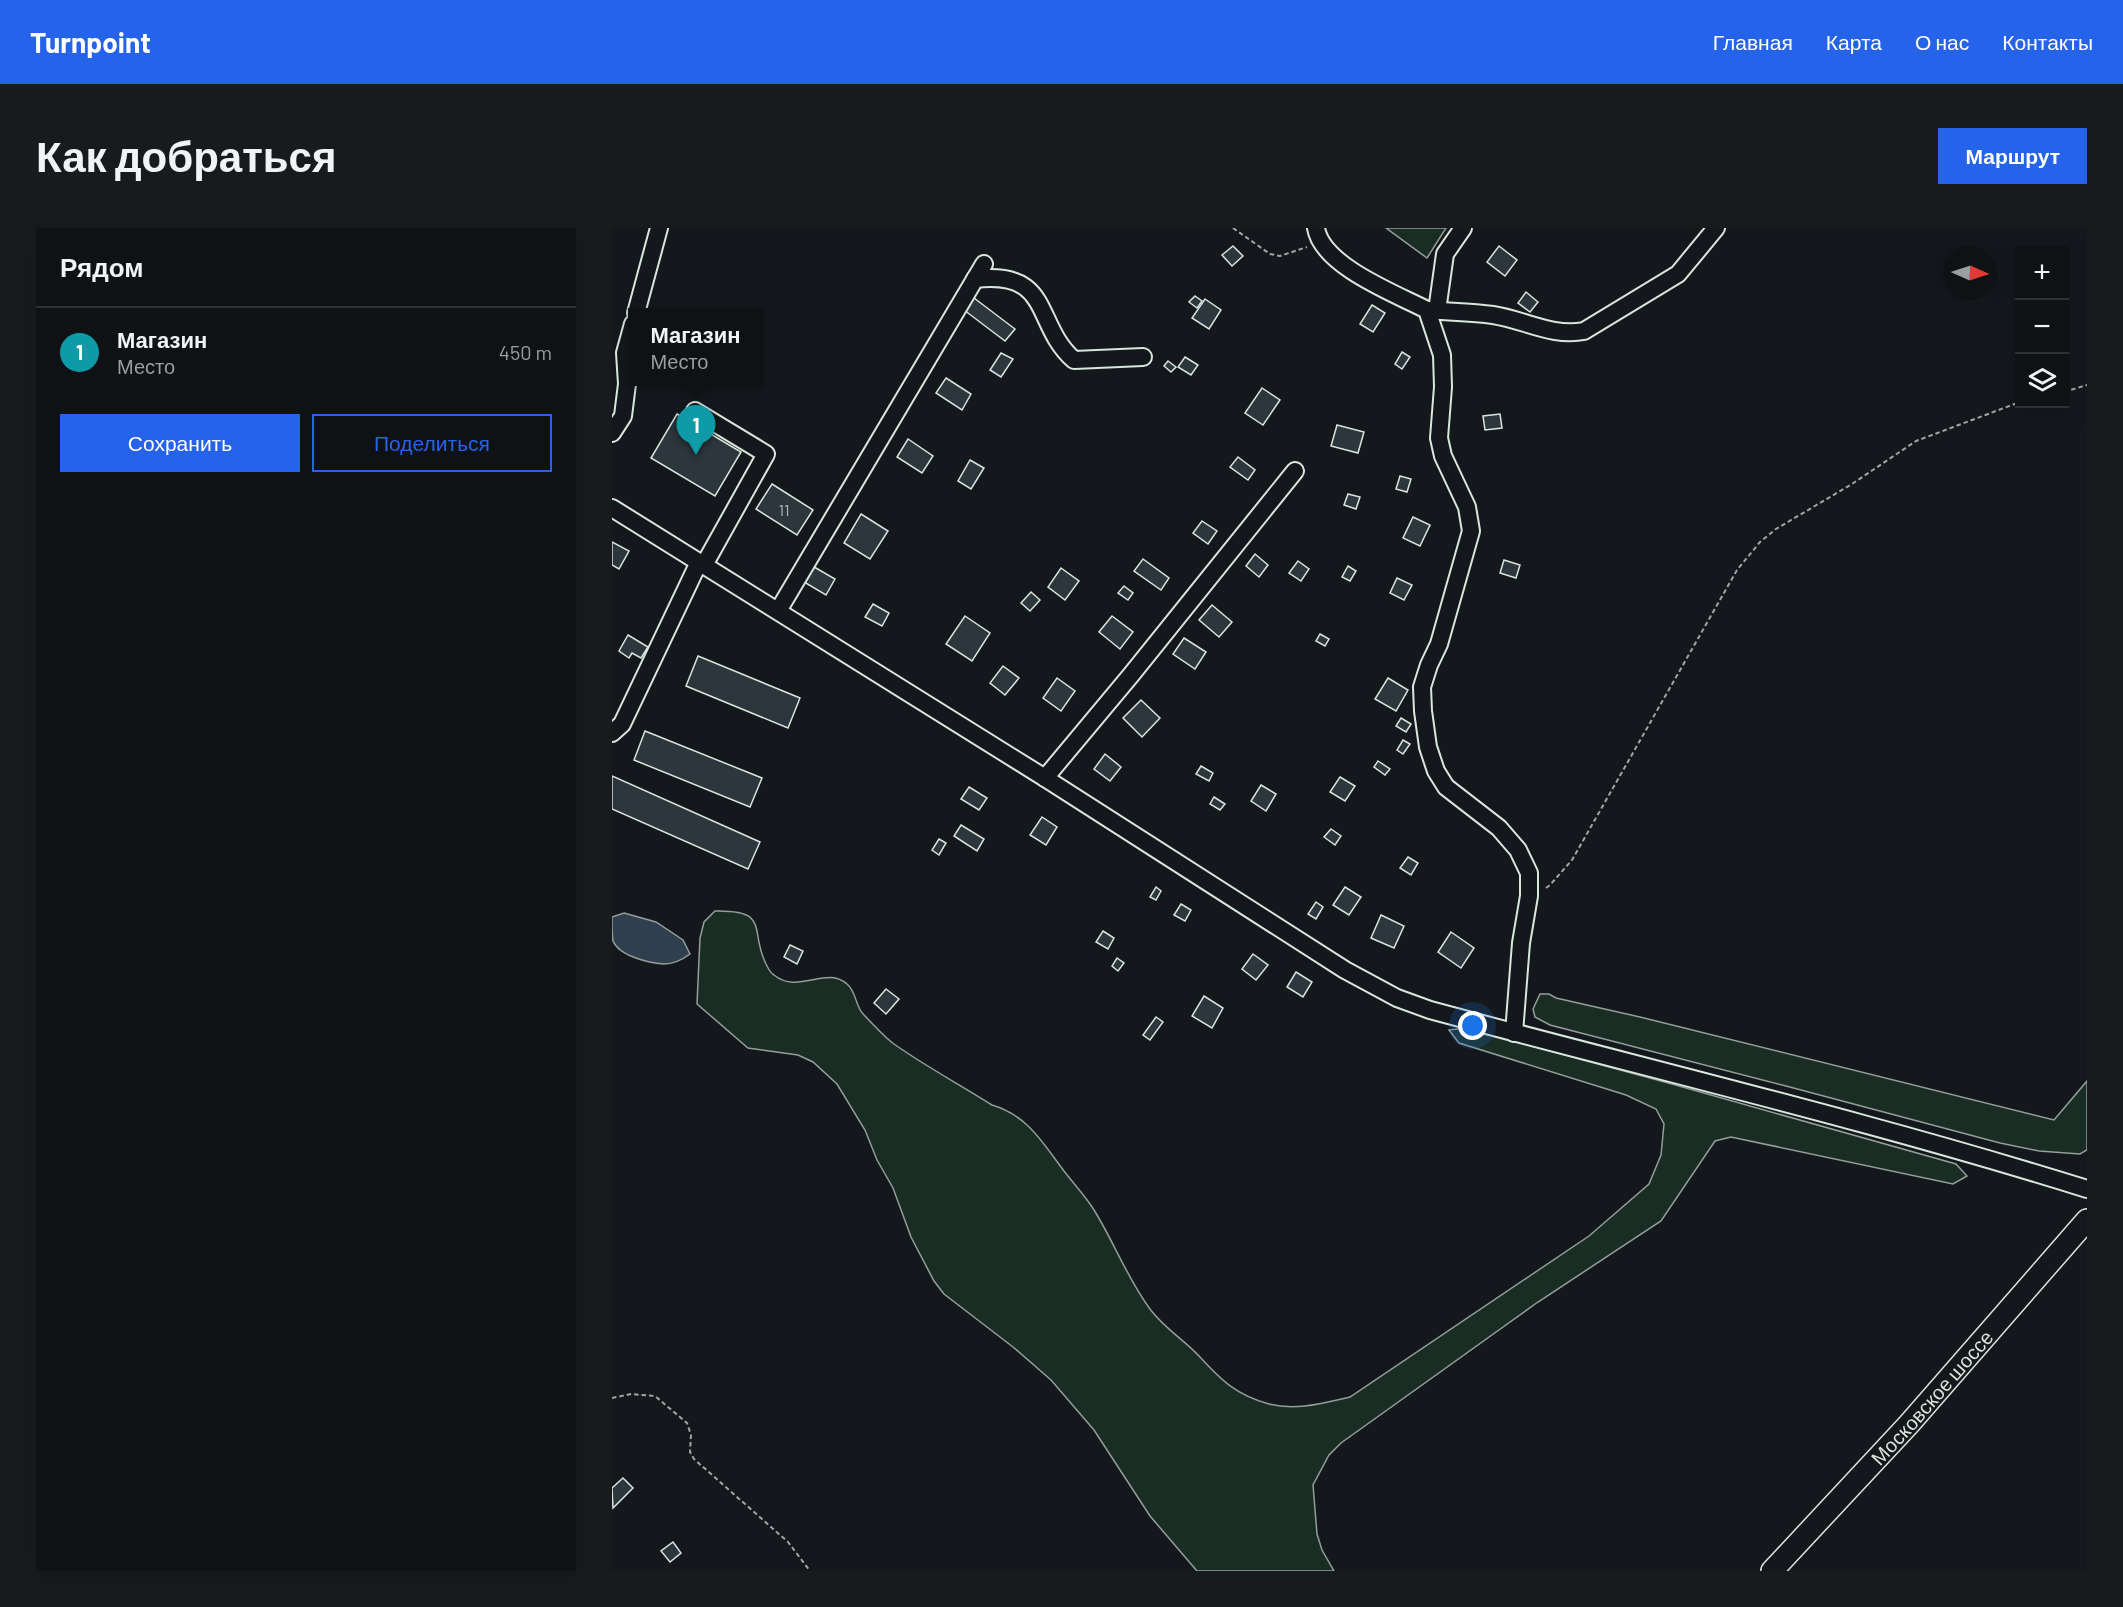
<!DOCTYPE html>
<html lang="ru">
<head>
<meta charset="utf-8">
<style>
	:root { --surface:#0f1215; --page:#181b1e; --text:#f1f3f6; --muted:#9b9ea0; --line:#2f3234; --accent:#2563eb }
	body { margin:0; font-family:Barlow,sans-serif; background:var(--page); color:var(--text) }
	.controls { position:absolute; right:18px; top:18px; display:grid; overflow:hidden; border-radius:0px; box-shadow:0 6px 24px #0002 }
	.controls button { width:54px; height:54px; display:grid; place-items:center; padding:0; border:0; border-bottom:2px solid var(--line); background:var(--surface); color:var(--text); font:30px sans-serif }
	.compass { position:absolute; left:1331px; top:18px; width:54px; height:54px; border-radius:50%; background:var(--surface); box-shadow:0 6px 24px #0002; rotate:93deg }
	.you { position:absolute; left:861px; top:798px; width:21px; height:21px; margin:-15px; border:4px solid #fff; border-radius:50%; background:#1a73e8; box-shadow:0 0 0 9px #1a73e833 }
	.badge { display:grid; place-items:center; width:39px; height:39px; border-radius:50%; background:var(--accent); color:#fff; font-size:20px; font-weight:700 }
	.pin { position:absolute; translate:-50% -50px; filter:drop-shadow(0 2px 3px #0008) }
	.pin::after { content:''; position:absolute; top:32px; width:21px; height:18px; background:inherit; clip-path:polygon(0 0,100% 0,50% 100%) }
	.popup { position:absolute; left:16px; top:80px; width:135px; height:78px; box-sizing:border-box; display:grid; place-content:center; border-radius:0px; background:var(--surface); filter:drop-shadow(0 2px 4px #0005); font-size:20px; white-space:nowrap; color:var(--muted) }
	.popup b { font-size:22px; color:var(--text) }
	.popup::after { content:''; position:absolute; left:50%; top:100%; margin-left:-12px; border:12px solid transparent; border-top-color:var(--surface) }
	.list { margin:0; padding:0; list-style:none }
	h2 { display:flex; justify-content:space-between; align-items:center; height:78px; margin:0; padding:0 24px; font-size:26px }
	h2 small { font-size:20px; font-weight:400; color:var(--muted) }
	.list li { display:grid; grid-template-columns:39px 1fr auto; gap:18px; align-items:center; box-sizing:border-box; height:90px; padding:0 24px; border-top:2px solid var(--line) }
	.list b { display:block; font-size:22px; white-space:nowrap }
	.list p { margin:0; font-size:20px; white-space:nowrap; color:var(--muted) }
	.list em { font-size:20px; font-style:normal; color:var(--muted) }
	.actions { display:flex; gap:12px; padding:18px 24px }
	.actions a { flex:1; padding:14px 0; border:2px solid var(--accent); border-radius:0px; text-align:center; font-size:21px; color:var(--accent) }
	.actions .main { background:var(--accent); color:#fff }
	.icon { flex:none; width:33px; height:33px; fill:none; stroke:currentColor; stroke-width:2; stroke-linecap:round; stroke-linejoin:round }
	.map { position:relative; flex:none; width:1475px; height:1343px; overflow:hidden; border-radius:0px }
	header { display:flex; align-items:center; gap:36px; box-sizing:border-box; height:84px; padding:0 30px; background:var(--accent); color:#fff }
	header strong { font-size:28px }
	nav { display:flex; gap:33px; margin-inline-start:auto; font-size:21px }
	.intro { display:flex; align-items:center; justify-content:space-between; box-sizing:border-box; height:144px; padding:0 36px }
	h1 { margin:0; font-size:42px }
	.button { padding:15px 27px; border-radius:0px; background:var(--accent); color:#fff; font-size:21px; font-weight:700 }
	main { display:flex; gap:36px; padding:0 36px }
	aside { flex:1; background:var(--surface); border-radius:0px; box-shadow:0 6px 24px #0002 }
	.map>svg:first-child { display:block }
	.green { fill:#1a2d24; stroke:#939e99; stroke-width:1.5 }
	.water { fill:#2f3f4d; stroke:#939e99; stroke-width:1.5 }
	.building { fill:#2c363c; stroke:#d8e6dc; stroke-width:1.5 }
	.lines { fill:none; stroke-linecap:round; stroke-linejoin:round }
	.minor-casing { stroke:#d8e6dc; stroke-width:20 }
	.major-casing { stroke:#d8e6dc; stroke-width:24 }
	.path { stroke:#9da8a2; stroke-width:2; stroke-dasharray:4.5 3; stroke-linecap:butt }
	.minor { stroke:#14181c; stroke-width:16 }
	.major { stroke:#14181c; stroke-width:21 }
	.labels { text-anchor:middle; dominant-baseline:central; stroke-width:4.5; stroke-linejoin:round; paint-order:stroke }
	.number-label { font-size:16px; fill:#adbab4 }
	.street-label { font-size:20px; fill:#d8e6dc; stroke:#14181c }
</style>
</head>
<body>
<header>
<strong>Turnpoint</strong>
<nav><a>Главная</a><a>Карта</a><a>О нас</a><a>Контакты</a></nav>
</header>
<div class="intro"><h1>Как добраться</h1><a class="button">Маршрут</a></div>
<main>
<aside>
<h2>Рядом<small></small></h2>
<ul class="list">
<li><span class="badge" style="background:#0f9aa8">1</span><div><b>Магазин</b><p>Место</p></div><em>450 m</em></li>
</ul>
<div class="actions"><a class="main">Сохранить</a><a>Поделиться</a></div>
</aside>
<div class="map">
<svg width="1475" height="1343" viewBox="0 0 1475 1343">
	<rect width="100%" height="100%" fill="#14181c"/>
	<g class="green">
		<path d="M774,0h60l-19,30z"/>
		<path d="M103,683c56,-1 34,19 51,53 2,4 4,9 8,11 24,20 53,-10 73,9 10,8 8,23 17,31 10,10 19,21 30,29 31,22 65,40 98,61 34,10 49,35 69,62 10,14 24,28 33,43 20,32 33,68 56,99 13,18 34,31 49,47 22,24 37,39 70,48 27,7 54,-1 81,-7l239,-161 60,-52 12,-29 3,-31 -8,-15 -30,-14 -167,-52 -10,-13 16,-2 207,56 284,80 11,12 -14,8 -222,-47 -16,4 -54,80 -123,81 -197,141 -12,12 -16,30 4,49 5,16 12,21h-137l-47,-55 -56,-86 -43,-50 -38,-33 -69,-53 -10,-13 -23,-44 -18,-49 -16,-28 -12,-30 -28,-46 -24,-22 -15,-7 -50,-7 -51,-44 3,-66 4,-16z"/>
		<path d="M928,766h9l7,4 84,19 414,103 33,-39v69l-7,4 -41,-3 -39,-8 -214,-57 -236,-61 -15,-8 -2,-8z"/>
	</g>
	<path class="water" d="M12,685l32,9 27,18 7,14c-8,6 -16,10 -26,10 -15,-1 -45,-8 -51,-23 -1,-6 -1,-16 -1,-24z"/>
	<g class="building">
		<path d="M621,18l10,10 -11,10 -10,-11z"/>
		<path d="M887,18l18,14 -12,16 -18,-14z"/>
		<path d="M914,64l12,10 -8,10 -12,-9z"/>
		<path d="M583,68l7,5 -5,7 -8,-6z"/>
		<path d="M362,70l41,31 -10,12 -41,-31z"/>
		<path d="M593,71l16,11 -12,19 -17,-11z"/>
		<path d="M760,77l13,8 -12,19 -13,-8z"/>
		<path d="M790,124l8,5 -8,12 -7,-5z"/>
		<path d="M389,125l12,6 -12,18 -11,-7z"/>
		<path d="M573,129l13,8 -7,10 -13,-8z"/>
		<path d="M556,133l8,6 -5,5 -7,-6z"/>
		<path d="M334,150l25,16 -9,16 -26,-17z"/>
		<path d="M650,160l18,12 -17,25 -18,-12z"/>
		<path d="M65,186l64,38 -26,44 -64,-38z"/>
		<path d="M888,186l2,14 -17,2 -2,-14z"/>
		<path d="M725,197l27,7 -6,21 -27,-7z"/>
		<path d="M296,211l25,17 -11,17 -25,-16z"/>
		<path d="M626,229l17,13 -7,10 -18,-13z"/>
		<path d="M358,232l14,8 -13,21 -13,-8z"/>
		<path d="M788,248l11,3 -4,13 -11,-3z"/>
		<path d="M160,256l41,26 -16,25 -41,-26z"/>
		<path d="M736,266l12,3 -4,12 -12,-4z"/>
		<path d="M249,286l27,17 -18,28 -26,-16z"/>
		<path d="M801,289l17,8 -10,21 -17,-8z"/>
		<path d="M590,293l15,10 -9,13 -15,-11z"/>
		<path d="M0,314l17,9 -10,18 -7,-4z"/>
		<path d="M643,326l13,11 -9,12 -13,-11z"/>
		<path d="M531,331l26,19 -8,12 -27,-19z"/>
		<path d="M892,332l16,5 -4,13 -16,-5z"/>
		<path d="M686,333l11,8 -8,12 -12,-8z"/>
		<path d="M197,336l26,15 -9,16 -27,-16z"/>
		<path d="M736,338l8,5 -6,10 -8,-4z"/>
		<path d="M449,340l18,13 -14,19 -17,-13z"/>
		<path d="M785,350l15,7 -8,15 -14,-7z"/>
		<path d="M512,358l9,7 -5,7 -10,-7z"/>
		<path d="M419,364l9,8 -10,11 -9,-8z"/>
		<path d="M261,376l16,9 -7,13 -17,-9z"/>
		<path d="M600,377l20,17 -13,15 -20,-17z"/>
		<path d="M353,388l25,17 -18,28 -26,-17z"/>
		<path d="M500,388l21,16 -13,17 -21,-17z"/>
		<path d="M708,406l9,5 -4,7 -9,-5z"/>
		<path d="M16,407l20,12 -7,11 -9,-5 -3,5 -10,-7z"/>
		<path d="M572,410l22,14 -11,17 -22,-15z"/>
		<path d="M86,428l102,42 -12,30 -102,-42z"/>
		<path d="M391,438l16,12 -14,17 -15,-12z"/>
		<path d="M445,450l18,13 -14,20 -18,-13z"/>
		<path d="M776,450l20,12 -12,21 -21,-12z"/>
		<path d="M529,472l19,18 -18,19 -19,-19z"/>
		<path d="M789,490l10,6 -5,8 -10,-6z"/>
		<path d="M33,503l117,47 -12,29 -116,-47z"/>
		<path d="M791,512l7,4 -7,10 -6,-4z"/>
		<path d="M493,526l16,13 -11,14 -16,-12z"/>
		<path d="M766,533l12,8 -5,6 -11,-8z"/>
		<path d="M589,538l12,7 -4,8 -13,-7z"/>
		<path d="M0,548l148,66 -12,27 -136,-60z"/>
		<path d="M728,549l15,9 -10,15 -15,-9z"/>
		<path d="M649,557l15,9 -10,17 -15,-10z"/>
		<path d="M357,559l18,11 -8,12 -18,-11z"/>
		<path d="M602,569l11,7 -5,6 -10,-6z"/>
		<path d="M430,589l15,10 -11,18 -16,-10z"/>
		<path d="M349,597l23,14 -7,12 -23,-15z"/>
		<path d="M719,601l10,7 -6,9 -11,-8z"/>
		<path d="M327,611l7,4 -7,12 -7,-5z"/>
		<path d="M796,629l10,6 -7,12 -11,-7z"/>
		<path d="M544,659l5,4 -5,9 -6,-3z"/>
		<path d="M733,659l16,10 -12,18 -16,-10z"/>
		<path d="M704,674l7,5 -7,12 -8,-5z"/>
		<path d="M569,676l10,6 -6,11 -11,-6z"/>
		<path d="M769,687l23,11 -10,22 -23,-10z"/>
		<path d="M491,703l11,7 -6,11 -12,-7z"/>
		<path d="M839,704l23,16 -13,20 -23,-16z"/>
		<path d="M178,717l13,6 -6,13 -13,-7z"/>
		<path d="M641,726l15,11 -12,15 -14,-11z"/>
		<path d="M505,730l7,5 -6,8 -6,-5z"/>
		<path d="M684,744l16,10 -9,15 -16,-10z"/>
		<path d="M274,761l13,10 -13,15 -12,-11z"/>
		<path d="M592,768l19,12 -11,20 -20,-12z"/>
		<path d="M544,789l7,5 -13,18 -7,-5z"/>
		<path d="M11,1250l10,10 -20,20 -1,-20z"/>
		<path d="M61,1314l8,11 -11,9 -9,-11z"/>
	</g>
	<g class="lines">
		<defs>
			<g id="minor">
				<path d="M704,0c6,38 80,66 111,82l15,45 1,32 -4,51 4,18 24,51 4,24 -32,113 -10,21 -7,22 1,24 5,36 8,24 10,16 53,41 19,22 11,23v23l-8,47 -7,90"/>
				<path d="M363,51c78,-9 58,45 99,81l69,-3"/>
				<path d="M815,82c22,2 44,2 66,5 32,5 59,22 91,16l94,-57 38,-46"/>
				<path d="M825,83l8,-57 18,-26"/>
				<path d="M24,85l23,-85"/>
				<path d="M83,183l71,43 -62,111"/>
				<path d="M0,205l11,-17 4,-32 -2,-31 8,-29"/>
				<path d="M0,280l433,270 300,192 52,28 33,12c219,59 440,111 657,179"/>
				<path d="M166,383l206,-347"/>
				<path d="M0,505l10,-9 77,-162"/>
				<path d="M433,550l86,-103 164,-204"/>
			</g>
			<g id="major">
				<path id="s1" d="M1160,1343l137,-147 178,-204"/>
			</g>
		</defs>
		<use href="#minor" class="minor-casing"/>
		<use href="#major" class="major-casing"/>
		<g class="path">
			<path d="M621,0l37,26 10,2 27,-9"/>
			<path d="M1452,164l23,-7"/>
			<path d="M934,660l4,-3 22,-25 165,-290 23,-28 16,-13 76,-45 64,-43 104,-39"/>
			<path d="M0,1170l19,-4 24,2 32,27 4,12 -1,17 4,7 94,83 22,29"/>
		</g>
		<use href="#minor" class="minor"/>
		<use href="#major" class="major"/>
	</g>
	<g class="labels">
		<g class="number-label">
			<text x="172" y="281">11</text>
		</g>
		<g class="street-label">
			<text stroke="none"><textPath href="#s1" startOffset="236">Московское шоссе</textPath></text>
		</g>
	</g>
</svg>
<div class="controls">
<button>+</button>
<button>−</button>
<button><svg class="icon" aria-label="layers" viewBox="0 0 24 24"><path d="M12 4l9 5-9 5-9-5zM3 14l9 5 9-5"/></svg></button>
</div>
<svg class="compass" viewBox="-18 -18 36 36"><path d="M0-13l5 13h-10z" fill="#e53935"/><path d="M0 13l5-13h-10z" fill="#9b9ea0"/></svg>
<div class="you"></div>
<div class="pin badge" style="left:84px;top:227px;background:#0f9aa8">1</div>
<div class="popup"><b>Магазин</b>Место</div>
</div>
</main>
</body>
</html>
